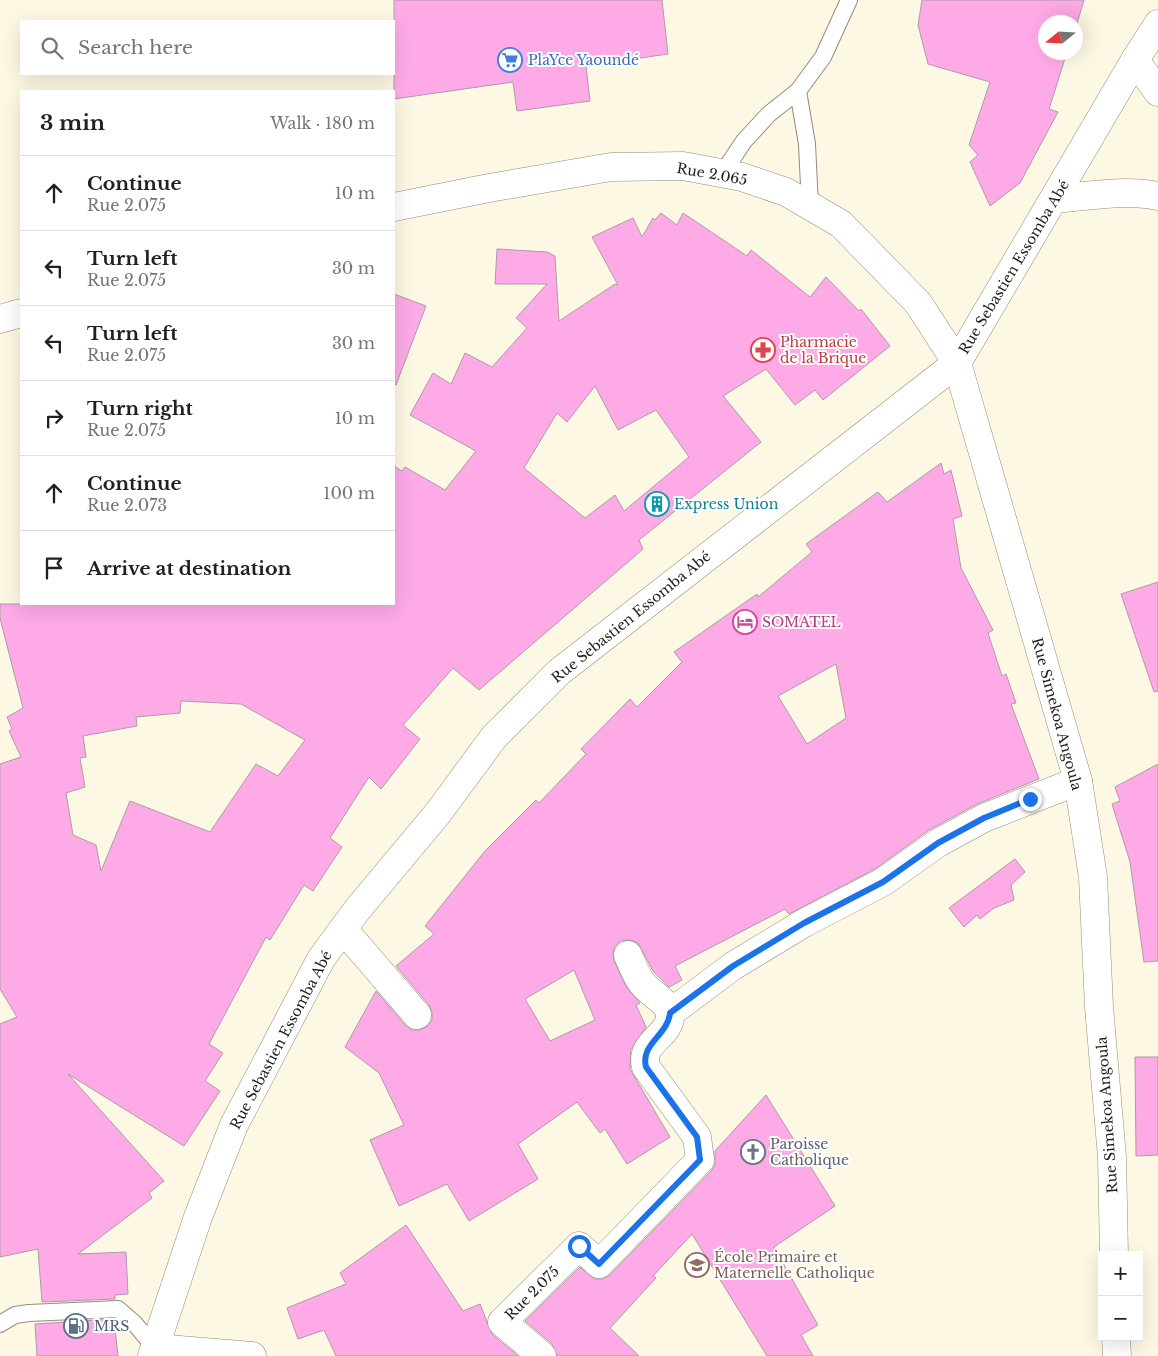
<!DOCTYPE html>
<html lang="en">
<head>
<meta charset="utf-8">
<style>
	:root { --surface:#fff; --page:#f6f6f6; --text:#202124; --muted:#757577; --line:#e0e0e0 }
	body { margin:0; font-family:"Libre Baskerville",serif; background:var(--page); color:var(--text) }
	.controls { position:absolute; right:15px; bottom:15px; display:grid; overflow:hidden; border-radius:0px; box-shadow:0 5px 20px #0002 }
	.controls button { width:45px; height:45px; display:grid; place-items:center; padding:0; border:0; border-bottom:1px solid var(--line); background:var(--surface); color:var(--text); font:25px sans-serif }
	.compass { position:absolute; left:1038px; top:15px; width:45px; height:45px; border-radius:50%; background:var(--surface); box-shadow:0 5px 20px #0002; rotate:252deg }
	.stop { position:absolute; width:15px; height:15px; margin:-11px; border:4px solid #1a73e8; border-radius:50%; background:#fff }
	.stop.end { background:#1a73e8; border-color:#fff; box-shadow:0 1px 5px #0008 }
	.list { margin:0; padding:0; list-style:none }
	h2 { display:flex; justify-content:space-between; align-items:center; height:65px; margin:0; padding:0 20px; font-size:21px }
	h2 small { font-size:16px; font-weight:400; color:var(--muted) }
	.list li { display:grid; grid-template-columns:32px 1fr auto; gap:15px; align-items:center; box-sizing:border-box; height:75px; padding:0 20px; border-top:1px solid var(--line) }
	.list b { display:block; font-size:19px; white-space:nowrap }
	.list p { margin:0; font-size:16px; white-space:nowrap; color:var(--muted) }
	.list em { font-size:16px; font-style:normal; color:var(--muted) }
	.icon { flex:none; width:28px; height:28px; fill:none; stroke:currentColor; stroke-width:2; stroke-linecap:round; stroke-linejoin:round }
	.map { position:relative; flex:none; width:1158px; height:1356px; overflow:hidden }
	.search { position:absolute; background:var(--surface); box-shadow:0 5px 20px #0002; left:20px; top:20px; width:375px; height:55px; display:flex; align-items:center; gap:12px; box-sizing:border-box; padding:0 18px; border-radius:0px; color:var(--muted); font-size:19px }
	.panel { position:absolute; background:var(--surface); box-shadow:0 5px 20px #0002; left:20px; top:90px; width:375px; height:515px; border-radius:0px }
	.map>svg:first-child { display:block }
	.building { fill:#fdaae6; stroke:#ad9ba8; fill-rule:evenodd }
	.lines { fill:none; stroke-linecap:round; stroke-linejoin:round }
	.lane-casing { stroke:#928d7a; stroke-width:18 }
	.street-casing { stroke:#928d7a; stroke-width:29 }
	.secondary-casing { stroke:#928d7a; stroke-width:29 }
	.lane { stroke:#fff; stroke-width:16 }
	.street { stroke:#fff; stroke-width:28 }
	.secondary { stroke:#fff; stroke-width:28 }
	.route { stroke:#1a73e8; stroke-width:6 }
	.labels { text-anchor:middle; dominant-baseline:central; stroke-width:4; stroke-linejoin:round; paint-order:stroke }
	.shop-label { font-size:14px; fill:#366cbe; stroke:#fff; text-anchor:start }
	.street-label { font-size:14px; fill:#201e17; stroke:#fff }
	.health-label { font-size:14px; fill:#be3a42; stroke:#fff; text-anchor:start }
	.culture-label { font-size:14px; fill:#0d838f; stroke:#fff; text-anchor:start }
	.hotel-label { font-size:14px; fill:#b23c85; stroke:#fff; text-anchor:start }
	.worship-label { font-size:14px; fill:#5b616d; stroke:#fff; text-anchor:start }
	.education-label { font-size:14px; fill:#785e54; stroke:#fff; text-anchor:start }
	.service-label { font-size:14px; fill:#4e5e75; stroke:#fff; text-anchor:start }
</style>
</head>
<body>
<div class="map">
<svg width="1158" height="1356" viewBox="0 0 1158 1356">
	<rect width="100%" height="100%" fill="#fdf8e3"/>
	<g class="building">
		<path d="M394,0h268l6,54 -82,12 4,35 -73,10 -4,-29 -119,17z"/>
		<path d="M922,0h162l-8,27v-5h-30v30h21l-18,57 9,3 -38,71 -30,23 -20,-44 8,-7 -9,-10 21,-63 -62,-18 -10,-39z"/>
		<path d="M661,213l16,12 6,-12 64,43 4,-6 59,47 16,-20 33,34 2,-2 29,37 -67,54 -8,-10 -20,15 -29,-36 -43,27 38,46 -122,98 4,9 -164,141 -26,-22 -50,57 17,14 -39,50 -12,-12 -39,61 12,9 -29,44 -9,-6 -34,55 -4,-3 -57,107 14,9 -18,28 15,10 -36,55 -116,-72 96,107 -15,12 3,5 -74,56 48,-2 2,42 -13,1v4l-73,3 -4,-53 -38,8v-233l17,-7 -17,-28v-225l21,-7 -12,-26 3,-2 -5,-12 16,-9 -23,-90v-14h394v-138l8,5 3,-4 40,23 31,-39 -66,-36 23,-42 18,11 14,-31 27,14 35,-39 -11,-10 31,-34h-52l2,-35 50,3 8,4 4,65 56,-37 3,1 -26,-48 41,-19 9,19 11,-19 2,2zM595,386l23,44 38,-20 33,47 -65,54 -9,-16 -30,23 -61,-50 33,-55 10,9zM181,701l60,3 64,36 -27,36 -22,-12 -46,68 -80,-31 -29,70 -5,-26 -23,-10 -7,-42 19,-6 -5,-29 6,-1 -3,-21 54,-10 -1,-9 44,-4z"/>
		<path d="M394,294l32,12 -30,79 -2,-1z"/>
		<path d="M941,463l3,11 7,-4 11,46 -9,3 8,49 32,62 -5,3 14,43 4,-2 10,29 -5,1 28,75 -62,25 -48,26 -54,39 -86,45 -4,-5 -110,57 7,14 -13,7 -16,-16 -15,-28 -8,-3 -9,1 -6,5 -2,7 1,8 13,27 13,15 -4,2 10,22 -15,22 -1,20 40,68 -43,27 -22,-35 -5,4 -23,-31 -59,42 20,35 -69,42 -22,-37 -48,22 -29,-66 34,-15 -25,-52 -34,-26 31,-56 30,35 6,4h7l9,-4 4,-6v-8l-3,-7 -33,-39 38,-32 -9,-8 60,-75 51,-51 3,3 47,-49 -5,-5 49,-50 7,8 45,-45 -8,-10 83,-58 1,3 54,-45 -6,-8 72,-52 9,10zM836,664l10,54 -39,26 -29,-48zM574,970l21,50 -45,21 -25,-42z"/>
		<path d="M1158,582v109l-4,1 -33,-98z"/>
		<path d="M1158,764v197l-14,1 -14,-100 -18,-58 8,-3 -5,-14z"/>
		<path d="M1015,859l10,13 -14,13 3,15 -20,8 -14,11 -3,-4 -13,12 -15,-19z"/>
		<path d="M1135,1057h23v98l-22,1z"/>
		<path d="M766,1095l69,111 -61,41 44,78 -17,10 12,21h-46l-75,-122 -39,42 3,2 -46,50 29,28h-82l-5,-12 -27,-23 55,-54 15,12h8l7,-4 101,-104 4,-6v-14z"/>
		<path d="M406,1225l57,86 17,-7 12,30 26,22h-182l-12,-26 -26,9 -11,-31 59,-24 -6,-11z"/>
		<path d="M114,1319l4,37h-81l-2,-32z"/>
	</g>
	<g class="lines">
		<defs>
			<g id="lane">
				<path d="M798,91l9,53 3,62"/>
				<path d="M722,174l22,-33 25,-27 29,-23 25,-34 26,-57"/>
				<path d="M0,1324l15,-9 14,-2 89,-4 17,15 20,24"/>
			</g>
			<g id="street">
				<path d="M343,929l74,86"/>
				<path d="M670,1013l63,-47 71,-43 79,-41 55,-39 46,-25 94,-37"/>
				<path d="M155,1348l97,8"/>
				<path d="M542,1356l-40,-34 77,-76 20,18 101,-104 -3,-23 -51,-70c-7,-26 26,-31 24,-53 -1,-12 -21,-21 -28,-31 -6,-7 -10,-19 -14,-28"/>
			</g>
			<g id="secondary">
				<path d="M1135,60l23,32"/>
				<path d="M1055,199c33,-3 70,-10 103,-3"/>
				<path d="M394,207l95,-19 122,-21 72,-1 59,11 44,15 55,32 77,79 39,60 121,418 15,96 6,130 13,150 2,98"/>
				<path d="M0,319l21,-6"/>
				<path d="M1116,1337l1,19"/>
				<path d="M152,1356l46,-139 36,-92 87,-166 36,-49 81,-97 56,-76 65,-65 398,-309 178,-303 23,-36"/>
			</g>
		</defs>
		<use href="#lane" class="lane-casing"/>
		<use href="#street" class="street-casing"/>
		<use href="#secondary" class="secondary-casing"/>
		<use href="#lane" class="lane"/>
		<use href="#street" class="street"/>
		<use href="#secondary" class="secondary"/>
	</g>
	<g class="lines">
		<path class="route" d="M579,1246l20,18 101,-104 -3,-23 -51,-70c-6,-23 22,-32 24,-54l63,-47 71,-43 79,-41 55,-39 46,-25 46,-19"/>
	</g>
	<defs>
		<symbol id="supermarket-ring" viewBox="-11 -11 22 22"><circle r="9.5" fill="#fff" stroke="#3f7fe0" stroke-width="1.5"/><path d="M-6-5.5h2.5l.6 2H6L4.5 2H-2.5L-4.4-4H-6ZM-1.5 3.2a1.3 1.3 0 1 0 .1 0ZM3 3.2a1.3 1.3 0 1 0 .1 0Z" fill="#3f7fe0"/></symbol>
		<symbol id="pharmacy-ring" viewBox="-11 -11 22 22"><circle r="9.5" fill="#fff" stroke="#e0444e" stroke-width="1.5"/><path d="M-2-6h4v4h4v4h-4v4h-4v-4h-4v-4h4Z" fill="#e0444e"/></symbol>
		<symbol id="building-ring" viewBox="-11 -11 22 22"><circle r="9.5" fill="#fff" stroke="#0f9aa8" stroke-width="1.5"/><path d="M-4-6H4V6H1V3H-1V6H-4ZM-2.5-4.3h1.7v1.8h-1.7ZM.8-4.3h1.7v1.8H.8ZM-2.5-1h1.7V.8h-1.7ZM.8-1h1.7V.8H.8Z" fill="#0f9aa8"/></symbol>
		<symbol id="hotel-ring" viewBox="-11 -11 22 22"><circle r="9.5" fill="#fff" stroke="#d1479c" stroke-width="1.5"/><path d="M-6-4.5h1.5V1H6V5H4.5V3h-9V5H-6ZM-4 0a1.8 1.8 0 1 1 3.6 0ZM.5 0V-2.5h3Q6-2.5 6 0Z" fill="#d1479c"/></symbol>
		<symbol id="church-ring" viewBox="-11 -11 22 22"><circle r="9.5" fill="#fff" stroke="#6b7280" stroke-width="1.5"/><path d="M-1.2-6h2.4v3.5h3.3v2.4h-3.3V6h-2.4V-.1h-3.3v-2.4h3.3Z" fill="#6b7280"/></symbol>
		<symbol id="school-ring" viewBox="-11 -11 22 22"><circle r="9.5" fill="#fff" stroke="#8d6e63" stroke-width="1.5"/><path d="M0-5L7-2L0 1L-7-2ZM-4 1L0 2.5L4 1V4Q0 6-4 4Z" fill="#8d6e63"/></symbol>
		<symbol id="fuel-ring" viewBox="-11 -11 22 22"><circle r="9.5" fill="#fff" stroke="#5c6f8a" stroke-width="1.5"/><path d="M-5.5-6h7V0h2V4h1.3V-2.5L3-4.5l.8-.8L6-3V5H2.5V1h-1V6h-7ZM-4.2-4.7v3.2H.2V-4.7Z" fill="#5c6f8a"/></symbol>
	</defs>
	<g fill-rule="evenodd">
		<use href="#supermarket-ring" x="496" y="46" width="28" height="28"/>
		<use href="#pharmacy-ring" x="749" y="336" width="28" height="28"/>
		<use href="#building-ring" x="643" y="490" width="28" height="28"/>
		<use href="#hotel-ring" x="731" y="608" width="28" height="28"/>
		<use href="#church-ring" x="739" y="1138" width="28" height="28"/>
		<use href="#school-ring" x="683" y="1251" width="28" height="28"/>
		<use href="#fuel-ring" x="62" y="1312" width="28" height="28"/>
	</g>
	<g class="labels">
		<g class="shop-label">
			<text x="528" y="60">PlaYce Yaoundé</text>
		</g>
		<g class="street-label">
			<text transform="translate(712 174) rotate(10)">Rue 2.065</text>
			<text transform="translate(1014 267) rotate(-59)">Rue Sebastien Essomba Abé</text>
			<text transform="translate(631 617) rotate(-39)">Rue Sebastien Essomba Abé</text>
			<text transform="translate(1057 714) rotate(75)">Rue Simekoa Angoula</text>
			<text transform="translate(281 1040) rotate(-62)">Rue Sebastien Essomba Abé</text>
			<text transform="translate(1107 1115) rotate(-94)">Rue Simekoa Angoula</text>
			<text transform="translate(532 1293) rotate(-45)">Rue 2.075</text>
		</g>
		<g class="health-label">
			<text x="780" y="342">Pharmacie<tspan x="780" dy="16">de la Brique</tspan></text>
		</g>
		<g class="culture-label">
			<text x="674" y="504">Express Union</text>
		</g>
		<g class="hotel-label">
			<text x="762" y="622">SOMATEL</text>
		</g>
		<g class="worship-label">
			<text x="770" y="1144">Paroisse<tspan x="770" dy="16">Catholique</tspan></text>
		</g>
		<g class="education-label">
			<text x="714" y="1257">École Primaire et<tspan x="714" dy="16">Maternelle Catholique</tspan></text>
		</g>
		<g class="service-label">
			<text x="94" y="1326">MRS</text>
		</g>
	</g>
</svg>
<div class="controls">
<button>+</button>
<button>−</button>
</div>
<svg class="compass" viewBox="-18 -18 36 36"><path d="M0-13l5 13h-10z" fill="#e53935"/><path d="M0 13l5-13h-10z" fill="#757577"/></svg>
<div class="stop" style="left:579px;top:1246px"></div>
<div class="stop end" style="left:1030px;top:799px"></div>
<div class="search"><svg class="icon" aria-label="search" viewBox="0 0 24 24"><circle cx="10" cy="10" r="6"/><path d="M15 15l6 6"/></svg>Search here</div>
<section class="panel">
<h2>3 min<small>Walk · 180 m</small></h2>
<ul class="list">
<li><svg class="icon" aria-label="ahead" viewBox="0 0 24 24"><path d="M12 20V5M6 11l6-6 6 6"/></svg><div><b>Continue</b><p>Rue 2.075</p></div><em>10 m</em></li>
<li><svg class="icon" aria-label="left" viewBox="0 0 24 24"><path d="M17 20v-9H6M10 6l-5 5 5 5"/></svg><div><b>Turn left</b><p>Rue 2.075</p></div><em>30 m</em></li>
<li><svg class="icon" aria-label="left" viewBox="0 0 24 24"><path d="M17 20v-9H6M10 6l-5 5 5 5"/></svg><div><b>Turn left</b><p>Rue 2.075</p></div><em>30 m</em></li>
<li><svg class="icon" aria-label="right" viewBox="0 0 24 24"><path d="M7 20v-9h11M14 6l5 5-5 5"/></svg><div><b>Turn right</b><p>Rue 2.075</p></div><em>10 m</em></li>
<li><svg class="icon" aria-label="ahead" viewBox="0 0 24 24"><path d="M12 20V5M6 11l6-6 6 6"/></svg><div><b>Continue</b><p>Rue 2.073</p></div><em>100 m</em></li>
<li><svg class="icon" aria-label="arrive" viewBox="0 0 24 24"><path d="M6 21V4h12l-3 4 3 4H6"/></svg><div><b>Arrive at destination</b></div></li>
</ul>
</section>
</div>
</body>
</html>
